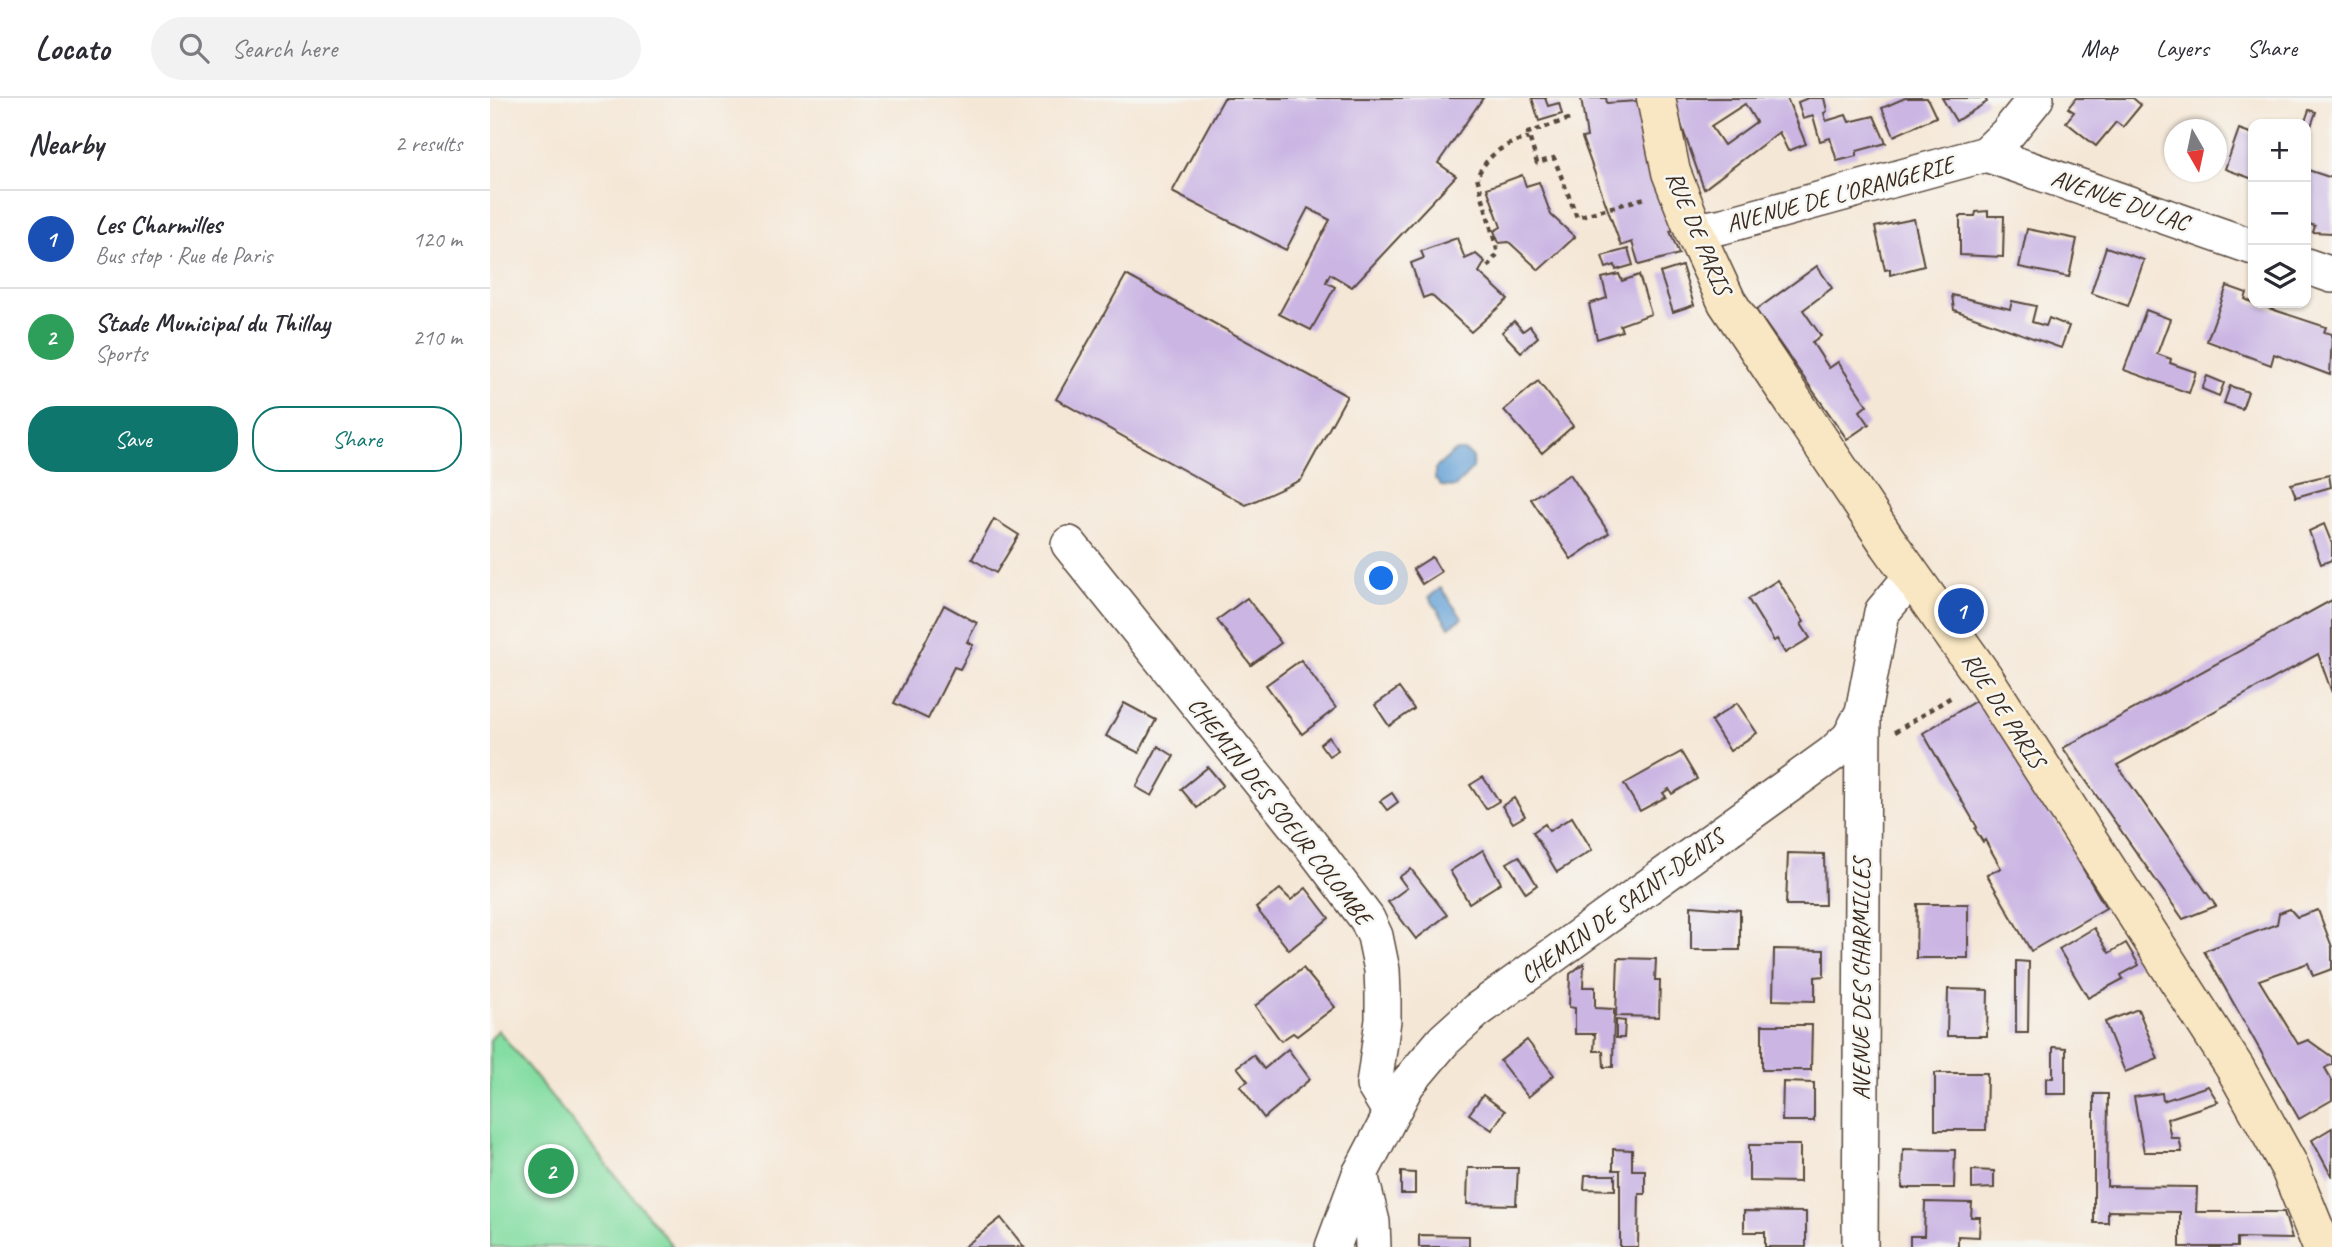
<!DOCTYPE html>
<html lang="en">
<head>
<meta charset="utf-8">
<style>
	:root { --surface:#fff; --page:#f2f2f3; --text:#2b2b33; --muted:#7c7c81; --line:#e1e1e2; --accent:#0f766e }
	body { margin:0; font-family:Caveat,sans-serif; background:var(--page); color:var(--text) }
	.controls { position:absolute; right:21px; top:21px; display:grid; overflow:hidden; border-radius:14px; box-shadow:0 2px 5px #0004 }
	.controls button { width:63px; height:63px; display:grid; place-items:center; padding:0; border:0; border-bottom:2px solid var(--line); background:var(--surface); color:var(--text); font:35px sans-serif }
	.compass { position:absolute; left:1674px; top:21px; width:63px; height:63px; border-radius:50%; background:var(--surface); box-shadow:0 2px 5px #0004; rotate:171deg }
	.you { position:absolute; left:892px; top:481px; width:24px; height:24px; margin:-18px; border:5px solid #fff; border-radius:50%; background:#1a73e8; box-shadow:0 0 0 10px #1a73e833 }
	.badge { display:grid; place-items:center; width:46px; height:46px; border-radius:50%; background:var(--accent); color:#fff; font-size:23px; font-weight:700 }
	.pin { position:absolute; translate:-50% -50%; border:4px solid #fff; box-shadow:0 2px 7px #0006 }
	.list { margin:0; padding:0; list-style:none }
	h2 { display:flex; justify-content:space-between; align-items:center; height:91px; margin:0; padding:0 28px; font-size:30px }
	h2 small { font-size:23px; font-weight:400; color:var(--muted) }
	.list li { display:grid; grid-template-columns:46px 1fr auto; gap:21px; align-items:center; box-sizing:border-box; height:98px; padding:0 28px; border-top:2px solid var(--line) }
	.list b { display:block; font-size:26px; white-space:nowrap }
	.list p { margin:0; font-size:23px; white-space:nowrap; color:var(--muted) }
	.list em { font-size:23px; font-style:normal; color:var(--muted) }
	.actions { display:flex; gap:14px; padding:21px 28px }
	.actions a { flex:1; padding:16px 0; border:2px solid var(--accent); border-radius:28px; text-align:center; font-size:24px; color:var(--accent) }
	.actions .main { background:var(--accent); color:#fff }
	.icon { flex:none; width:38px; height:38px; fill:none; stroke:currentColor; stroke-width:2; stroke-linecap:round; stroke-linejoin:round }
	.map { position:relative; flex:none; width:1842px; height:1149px; overflow:hidden }
	header { display:flex; align-items:center; gap:42px; box-sizing:border-box; height:98px; padding:0 35px; background:var(--surface); border-bottom:2px solid var(--line) }
	header strong { font-size:33px }
	nav { display:flex; gap:38px; margin-inline-start:auto; font-size:24px }
	.search { width:490px; height:63px; background:var(--page); display:flex; align-items:center; gap:18px; box-sizing:border-box; padding:0 24px; border-radius:38px; color:var(--muted); font-size:26px }
	main { display:flex }
	aside { flex:1; background:var(--surface) }
	.map>svg:first-child { display:block }
	.green { fill:#84dda2; stroke:#608460; stroke-width:2 }
	.water { fill:#66a1d6; stroke:#50667a; stroke-width:2 }
	.building { fill:#cab5e3; fill-rule:evenodd }
	.lines { fill:none; stroke-linecap:round; stroke-linejoin:round }
	.street-casing { stroke:#57463a; stroke-width:38 }
	.secondary-casing { stroke:#57463a; stroke-width:41 }
	.path { stroke:#57463a; stroke-width:4.5; stroke-dasharray:5 5; stroke-linecap:butt }
	.street { stroke:#fff; stroke-width:35 }
	.secondary { stroke:#f9e7c3; stroke-width:38 }
	.labels { text-anchor:middle; dominant-baseline:central; stroke-width:5; stroke-linejoin:round; paint-order:stroke }
	.street-label { font-size:24px; fill:#3b2a1e; stroke:#f6f6f2 }
</style>
</head>
<body>
<header>
<strong>Locato</strong>
<div class="search"><svg class="icon" aria-label="search" viewBox="0 0 24 24"><circle cx="10" cy="10" r="6"/><path d="M15 15l6 6"/></svg>Search here</div>
<nav><a>Map</a><a>Layers</a><a>Share</a></nav>
</header>
<main>
<aside>
<h2>Nearby<small>2 results</small></h2>
<ul class="list">
<li><span class="badge" style="background:#1a4fb4">1</span><div><b>Les Charmilles</b><p>Bus stop · Rue de Paris</p></div><em>120 m</em></li>
<li><span class="badge" style="background:#2e9e5b">2</span><div><b>Stade Municipal du Thillay</b><p>Sports</p></div><em>210 m</em></li>
</ul>
<div class="actions"><a class="main">Save</a><a>Share</a></div>
</aside>
<div class="map">
<svg width="1842" height="1149" viewBox="0 0 1842 1149">
	<rect width="100%" height="100%" fill="#f6f6f2"/>
	<filter id="ink" filterUnits="userSpaceOnUse"><feTurbulence type="fractalNoise" baseFrequency=".0143" numOctaves="2"/><feDisplacementMap in="SourceGraphic" scale="14" xChannelSelector="R" yChannelSelector="G"/><feConvolveMatrix kernelMatrix="1 2 1 2 8 2 1 2 1" color-interpolation-filters="sRGB"/></filter>
	<filter id="wash" filterUnits="userSpaceOnUse"><feTurbulence type="fractalNoise" baseFrequency=".00686" numOctaves="4" result="noise"/><feDisplacementMap in="SourceGraphic" scale="28" xChannelSelector="R" yChannelSelector="G"/><feGaussianBlur stdDeviation="1.57" result="paint"/><feColorMatrix in="noise" values="0 0 0 0 0 0 0 0 0 0 0 0 0 0 0 0 0 1.4 0 .05"/><feComposite in="paint" operator="in"/></filter>
	<g filter="url(#wash)">
		<rect width="100%" height="100%" fill="#f5e7d6"/>
		<path class="green" d="M8,932l175,217h-183v-207z"/>
		<g class="water">
			<path d="M965,353h9l9,6v11l-18,19 -14,-1 -6,-7v-10z"/>
			<path d="M951,490l21,30 -13,9 -20,-30z"/>
		</g>
		<g id="blocks">
			<g class="building">
				<path d="M734,0h259l-45,65 18,13 -104,111 -22,-13 -4,8 9,5 -24,43 -32,-16 51,-94 -22,-12 -22,42 -114,-58z"/>
				<path d="M1042,0h13l3,8 11,-3 3,11 -23,7z"/>
				<path d="M1091,0h25l1,5 31,-2 40,127 -8,3 9,23 -40,11 -7,-23 -11,4 -39,-108 5,-1z"/>
				<path d="M1185,0h112l19,46 -18,7 -9,-19 -75,57 -23,-65zM1255,6l11,18 -32,23 -13,-19z"/>
				<path d="M1318,0h16l3,13 -3,2 2,8 20,-6 3,7 25,-6 12,27 -29,8v5l-20,5 -7,-23 -10,3 -7,-25 -10,3 -5,-17z"/>
				<path d="M1415,0h22l9,19 -42,19 -12,-28z"/>
				<path d="M1452,0h43l2,4 -31,19z"/>
				<path d="M1586,0h57l8,7 -18,22 -7,-5 -20,24 -30,-24 8,-10 -6,-4z"/>
				<path d="M1819,12l7,2 -10,28v-16h-2z"/>
				<path d="M1749,31l14,5v45l-28,-10z"/>
				<path d="M1818,72l24,8v55l-19,-1 2,-6 -9,-3v-46z"/>
				<path d="M1032,77l4,11 13,-4 12,33 24,22 -36,33 -30,-28 -10,1 -5,-12 7,-4 -14,-39z"/>
				<path d="M1498,113v5h16l-1,41 -43,-2v-39h15l1,-4z"/>
				<path d="M1424,121l10,47 -34,9v-6l-5,1 -10,-43z"/>
				<path d="M1537,131l50,10 -8,38 -50,-10z"/>
				<path d="M967,140l8,21 11,-5 9,8 -6,10 29,27 -37,33 -40,-37 -8,3 -12,-35 13,-5 -3,-7z"/>
				<path d="M1616,149l38,13 -16,46 -37,-13z"/>
				<path d="M1138,151l5,16 -17,5 -1,-5 -9,3 -4,-12z"/>
				<path d="M1192,168l12,39 -21,7 -13,-39z"/>
				<path d="M1327,168l15,22 -29,22 18,26 -9,6 17,26 9,-6 29,43 -7,6 9,13 -22,15 -91,-129z"/>
				<path d="M1129,176l3,7 17,-6 12,39 -31,11 2,6 -25,8 -8,-35 18,-6 -5,-20z"/>
				<path d="M636,177l221,121 -46,84 -55,25 -190,-106z"/>
				<path d="M1737,188l20,7 -2,6 8,4 73,24 -2,5 8,2 -2,41 -56,-21 -3,11 -64,-24z"/>
				<path d="M1462,197l58,14 2,-8 24,5 -4,16 14,4 3,-8 20,8 -8,22 -107,-38z"/>
				<path d="M1656,212l24,9 -13,35 14,5 -1,4 26,9 -7,21 -65,-23z"/>
				<path d="M1024,223l9,10 7,-5 8,11 -17,15 -19,-20z"/>
				<path d="M1717,278l17,7 -5,13 -17,-7z"/>
				<path d="M1048,283l35,45 -31,27 -38,-43z"/>
				<path d="M1740,288l18,6 -6,17 -18,-6z"/>
				<path d="M1080,376l39,59 -38,26 -40,-60z"/>
				<path d="M1839,377l2,12 -35,10 -5,-13z"/>
				<path d="M504,421l25,16 -23,38 -24,-14z"/>
				<path d="M1834,426l8,20v16l-11,4 -12,-33z"/>
				<path d="M942,459l9,15 -19,12 -9,-15z"/>
				<path d="M1288,482l26,42 -3,2 9,14 -25,15 -8,-14 -3,2 -26,-42z"/>
				<path d="M757,500l34,45 -30,22 -34,-45z"/>
				<path d="M1842,502v93l-14,-39 -201,111 99,141 -33,13 -120,-171z"/>
				<path d="M454,507l33,18 -10,19 6,3 -13,24 -6,-2 -26,52 -34,-16z"/>
				<path d="M811,562l35,48 -34,26 -36,-49z"/>
				<path d="M909,590l15,21 -25,17 -14,-21z"/>
				<path d="M1492,599l124,211 -75,43 -44,-76 14,-7 -16,-28 -2,2 -8,-13 2,-2 -54,-94z"/>
				<path d="M634,605l32,17 -17,33 -33,-17z"/>
				<path d="M1247,605l20,30 -27,18 -19,-30z"/>
				<path d="M839,639l9,13 -9,6 -9,-12z"/>
				<path d="M668,648l16,10 -22,40 -16,-9z"/>
				<path d="M1191,654l16,27 -25,15 -3,-5 -6,4 3,4 -26,14 -16,-27z"/>
				<path d="M718,669l15,18 -26,23 -16,-19z"/>
				<path d="M993,679l16,24 -13,8 -16,-24z"/>
				<path d="M902,695l6,9 -11,8 -7,-9z"/>
				<path d="M1024,700l11,18 -12,7 -11,-17z"/>
				<path d="M1082,719l20,33 -35,22 -24,-40 12,-8 4,7z"/>
				<path d="M993,752l18,33 -32,20 -19,-32z"/>
				<path d="M1298,755l36,1 1,51h-39z"/>
				<path d="M1029,758l18,29 -11,8 -19,-30z"/>
				<path d="M921,771l36,46 -31,24 -28,-37 19,-14 -8,-11z"/>
				<path d="M816,790l23,30 -40,32 -33,-42 24,-19 11,11z"/>
				<path d="M1427,806h51v54h-52z"/>
				<path d="M1201,808l49,4v40h-49z"/>
				<path d="M1800,811l7,8 21,-7 14,37v22l-19,7 -5,-13 -49,17 39,64 10,-4 24,17v7l-7,4 7,12v20l-33,19 -95,-168 73,-27 2,-11z"/>
				<path d="M1604,830l15,25 17,-10 13,22 -18,10 2,4 -35,19 -29,-49z"/>
				<path d="M1284,851l50,1v26l-9,1v24l-42,-1z"/>
				<path d="M1128,860l38,1 -1,21h5l-1,37 -43,-1z"/>
				<path d="M1526,863l13,1 -1,71h-12z"/>
				<path d="M1094,865l-1,24h12v21l19,1 -1,58h-9l-1,-16h-9l1,-17h-20v-26l-6,-1 1,-33z"/>
				<path d="M813,870l32,39 -38,29 -4,-3 -12,8 -26,-35z"/>
				<path d="M1458,891l40,1 -1,46h-40z"/>
				<path d="M1648,911l20,50 -33,13 -20,-50z"/>
				<path d="M1126,922l9,1 -1,17h-8z"/>
				<path d="M1272,927h50l-1,45h-49z"/>
				<path d="M1037,942l27,35 -26,22 -28,-36z"/>
				<path d="M1563,949l13,1v46h-20v-16h7z"/>
				<path d="M798,951l22,30 -46,39 -24,-32 8,-5 -11,-14 16,-12 11,14z"/>
				<path d="M1445,975h52l-1,57h-51z"/>
				<path d="M1293,984l31,1v38h-32z"/>
				<path d="M1718,988l10,16 -51,17 4,19h8l3,14h-38l-10,-55 28,-4 1,8z"/>
				<path d="M1604,996h14l-1,92 90,1 -1,25h88l8,27 -55,-1v9h-57v-35l-72,-1v12h-14z"/>
				<path d="M993,997l22,16 -13,19 -23,-16z"/>
				<path d="M1842,1030v49l-20,-37z"/>
				<path d="M1259,1047h51v37l-51,-1z"/>
				<path d="M1123,1051l19,1v20h13v24h-6l-1,53h-18v-77h-7z"/>
				<path d="M1413,1051l52,1 -1,38h-52z"/>
				<path d="M978,1070h50l-2,37 -49,-1z"/>
				<path d="M1482,1072l22,1v17l-22,1z"/>
				<path d="M911,1074l14,1v21h-14z"/>
				<path d="M1095,1077h30v15l-31,-1z"/>
				<path d="M1435,1104l47,1 -1,14h9l-1,20 -21,-1v11h-48v-11h14z"/>
				<path d="M1254,1113l62,1v35h-41v-15h-21z"/>
				<path d="M511,1120l23,29h-60z"/>
				<path d="M929,1137l50,1v11h-50z"/>
			</g>
		</g>
	</g>
	<g filter="url(#ink)">
		<use href="#blocks" fill-opacity="0" stroke="#57463a" stroke-width="2"/>
		<g class="lines">
			<defs>
				<g id="street">
					<path d="M1496,56l267,93"/>
					<path d="M1204,133l29,-5 263,-72 21,-20 29,-36"/>
					<path d="M1816,168l26,9"/>
					<path d="M579,446l239,297 59,78 8,17 7,34 1,25v25l-9,65 17,28"/>
					<path d="M870,1076l12,48 1,25"/>
					<path d="M843,1149l27,-73 47,-90 37,-44 32,-29 356,-257 18,-17 13,-25 19,-100 30,-36"/>
					<path d="M1370,1149l3,-535"/>
				</g>
				<path id="secondary" d="M1166,0l15,74 23,59 33,71 162,242 95,134 251,390 54,98 33,81"/>
			</defs>
			<use href="#street" class="street-casing"/>
			<use href="#secondary" class="secondary-casing"/>
			<g class="path">
				<path d="M1079,21l-41,14 9,30 17,-5 23,59 68,-19"/>
				<path d="M998,169l10,-14 -21,-76c11,-23 28,-34 52,-39"/>
				<path d="M1405,634l58,-36"/>
			</g>
			<use href="#street" class="street"/>
			<use href="#secondary" class="secondary"/>
		</g>
	</g>
	<g class="labels">
		<g class="street-label">
			<text transform="translate(1350 96) rotate(-15)">AVENUE DE L'ORANGERIE</text>
			<text transform="translate(1630 102) rotate(19)">AVENUE DU LAC</text>
			<text transform="translate(1209 135) rotate(67)">RUE DE PARIS</text>
			<text transform="translate(1514 612) rotate(57)">RUE DE PARIS</text>
			<text transform="translate(790 713) rotate(52)">CHEMIN DES SOEUR COLOMBE</text>
			<text transform="translate(1132 808) rotate(-36)">CHEMIN DE SAINT-DENIS</text>
			<text transform="translate(1371 881) rotate(-90)">AVENUE DES CHARMILLES</text>
		</g>
	</g>
</svg>
<div class="controls">
<button>+</button>
<button>−</button>
<button><svg class="icon" aria-label="layers" viewBox="0 0 24 24"><path d="M12 4l9 5-9 5-9-5zM3 14l9 5 9-5"/></svg></button>
</div>
<svg class="compass" viewBox="-18 -18 36 36"><path d="M0-13l5 13h-10z" fill="#e53935"/><path d="M0 13l5-13h-10z" fill="#7c7c81"/></svg>
<div class="you"></div>
<div class="pin badge" style="left:1471px;top:513px;background:#1a4fb4">1</div>
<div class="pin badge" style="left:61px;top:1073px;background:#2e9e5b">2</div>
</div>
</main>
</body>
</html>
